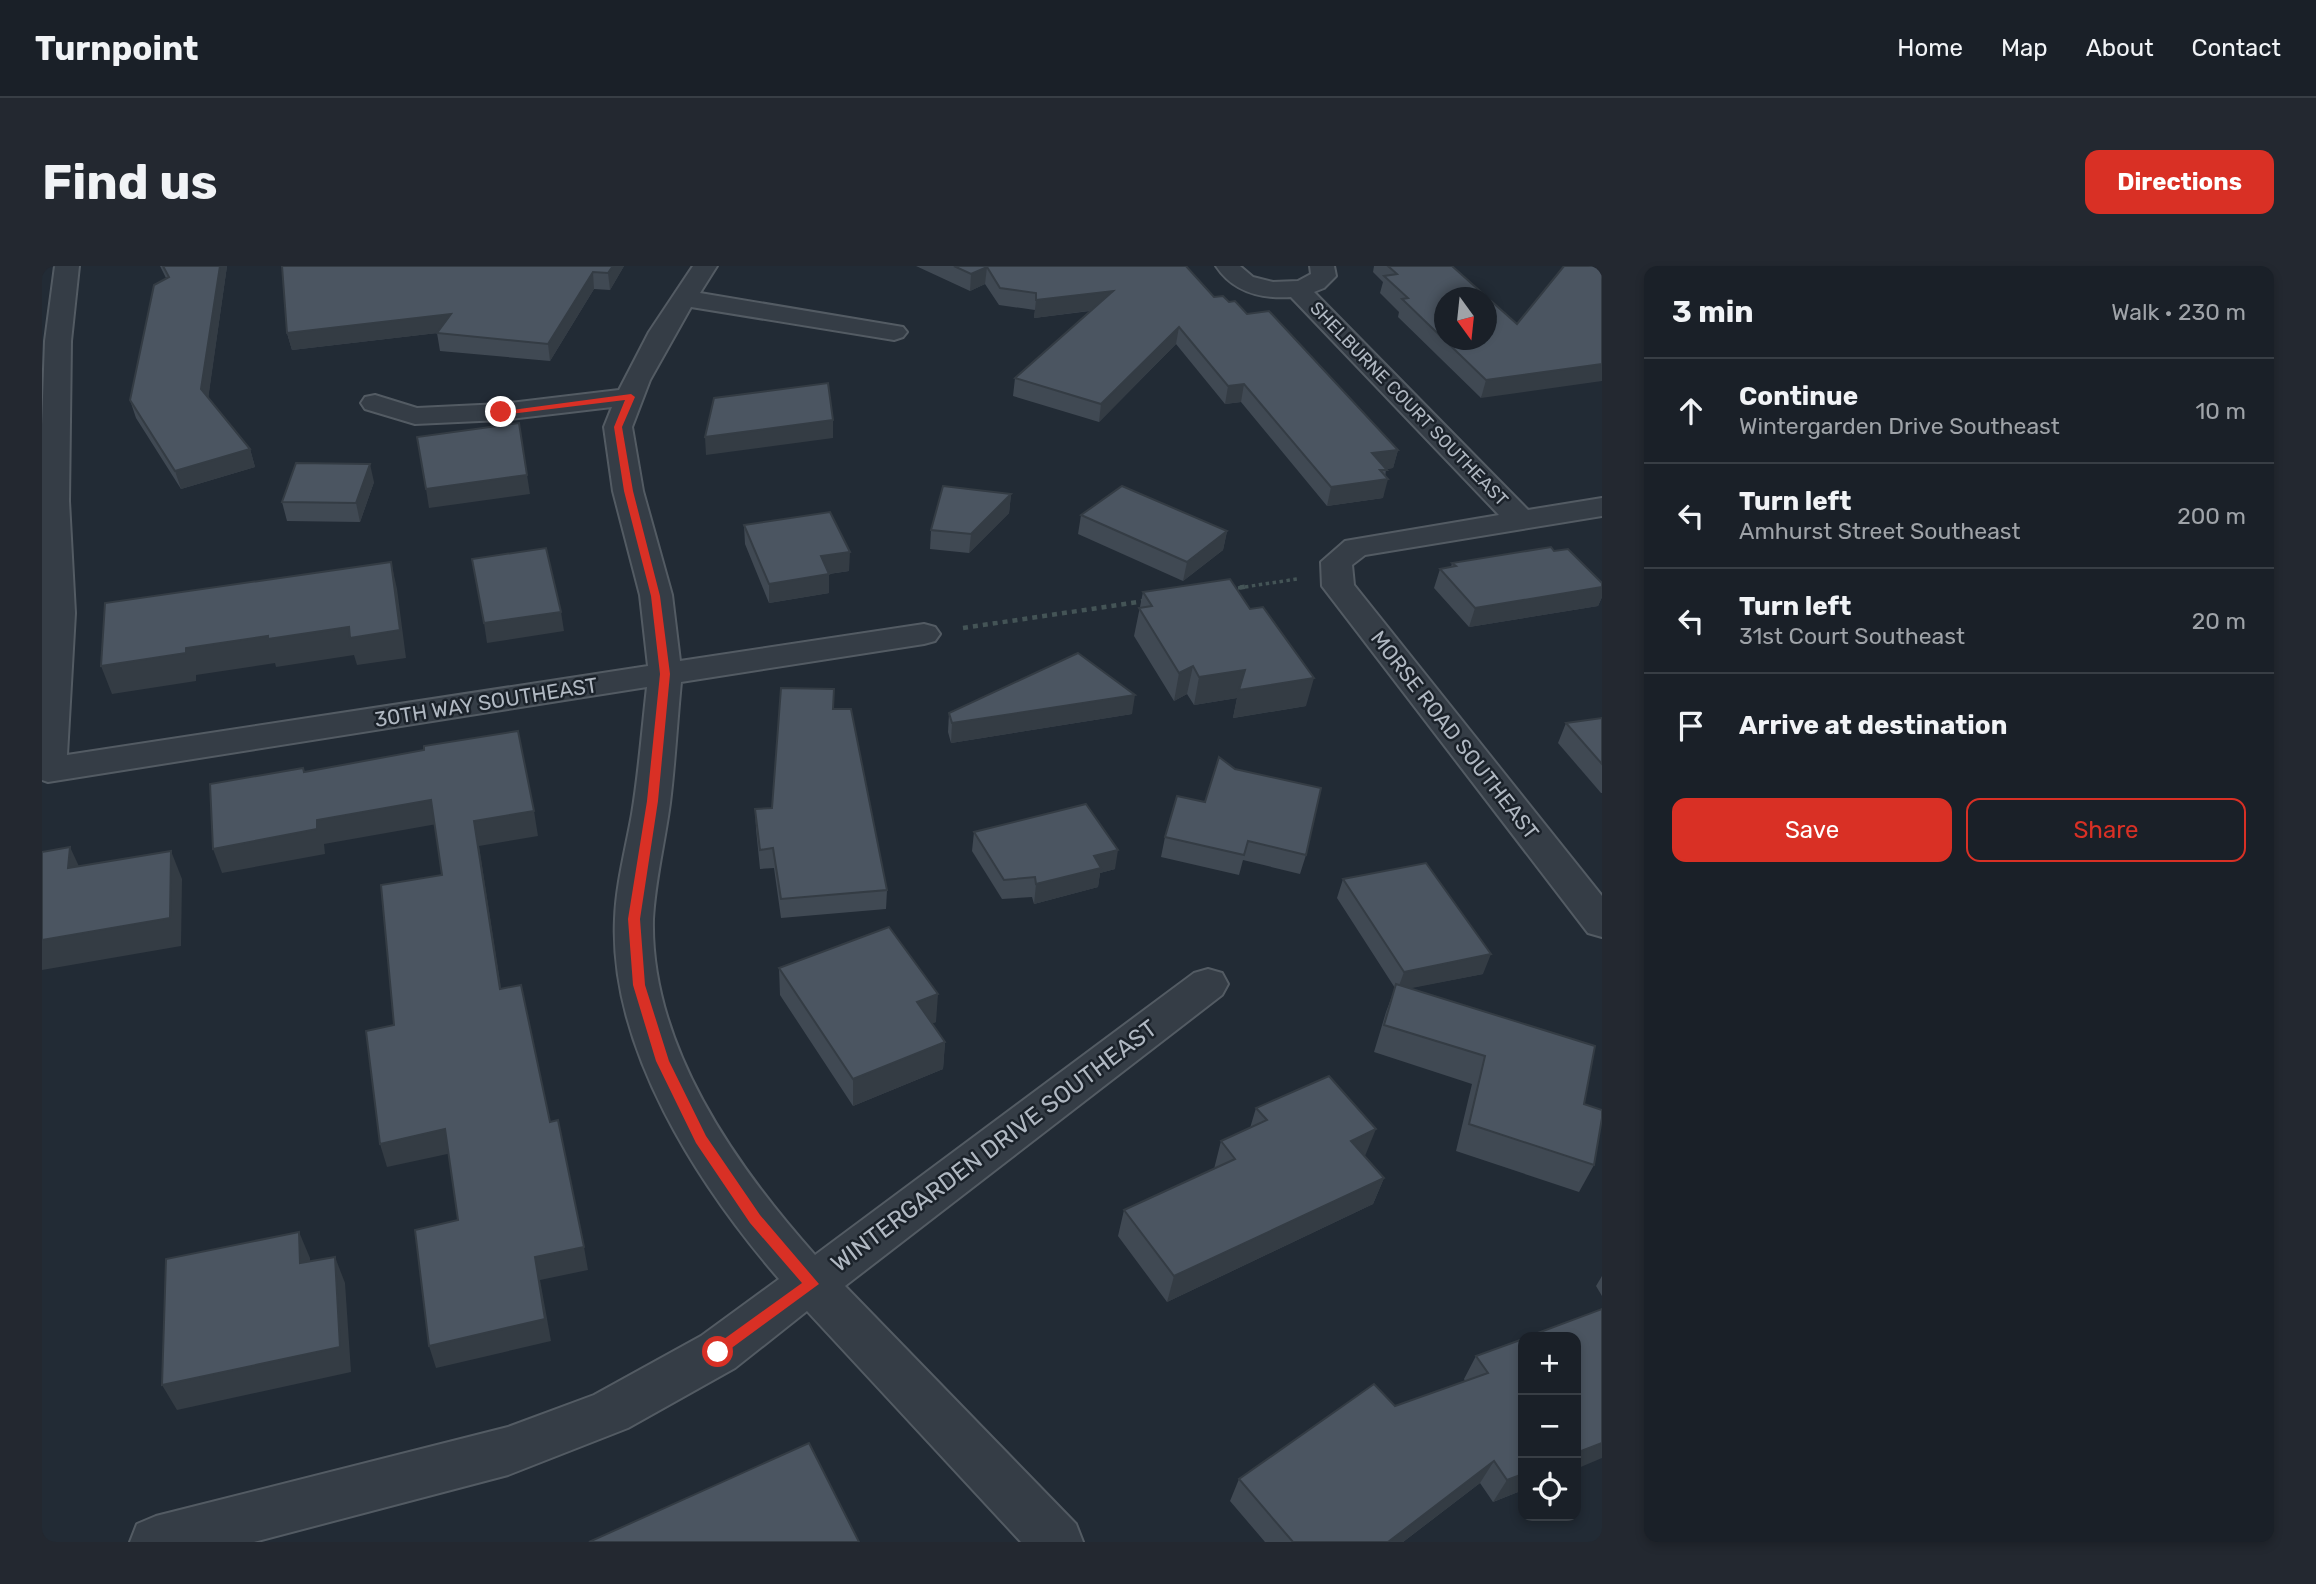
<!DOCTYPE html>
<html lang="en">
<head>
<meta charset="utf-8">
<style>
	:root { --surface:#1a2028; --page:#232830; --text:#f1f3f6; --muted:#9fa3a8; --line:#383e45; --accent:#d93025 }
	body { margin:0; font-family:Rubik,sans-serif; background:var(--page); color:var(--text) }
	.controls { position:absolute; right:21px; bottom:21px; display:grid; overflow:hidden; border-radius:14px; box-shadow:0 4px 10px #0003 }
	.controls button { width:63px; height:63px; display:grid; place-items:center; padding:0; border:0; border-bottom:2px solid var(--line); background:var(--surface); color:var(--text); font:35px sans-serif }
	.compass { position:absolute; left:1392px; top:21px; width:63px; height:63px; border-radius:50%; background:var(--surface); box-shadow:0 4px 10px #0003; rotate:165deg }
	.stop { position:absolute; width:21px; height:21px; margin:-16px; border:5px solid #d93025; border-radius:50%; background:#fff }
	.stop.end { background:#d93025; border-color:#fff; box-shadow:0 2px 7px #0008 }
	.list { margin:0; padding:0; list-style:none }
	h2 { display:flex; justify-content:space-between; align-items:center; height:91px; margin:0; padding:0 28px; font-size:30px }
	h2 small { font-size:23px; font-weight:400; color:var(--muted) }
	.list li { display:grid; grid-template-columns:46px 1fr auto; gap:21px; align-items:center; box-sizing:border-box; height:105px; padding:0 28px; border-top:2px solid var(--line) }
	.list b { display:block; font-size:26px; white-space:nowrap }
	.list p { margin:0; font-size:23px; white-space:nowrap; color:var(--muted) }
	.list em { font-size:23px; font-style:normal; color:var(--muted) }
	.actions { display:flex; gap:14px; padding:21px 28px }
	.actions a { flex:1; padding:16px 0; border:2px solid var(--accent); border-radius:14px; text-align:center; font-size:24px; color:var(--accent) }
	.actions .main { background:var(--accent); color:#fff }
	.icon { flex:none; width:38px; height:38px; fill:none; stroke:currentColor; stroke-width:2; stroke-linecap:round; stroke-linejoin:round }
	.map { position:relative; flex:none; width:1560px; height:1276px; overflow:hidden; border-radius:14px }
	header { display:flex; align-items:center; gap:42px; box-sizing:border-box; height:98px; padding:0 35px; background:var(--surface); border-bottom:2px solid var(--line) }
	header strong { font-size:33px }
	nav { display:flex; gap:38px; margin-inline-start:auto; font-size:24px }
	.intro { display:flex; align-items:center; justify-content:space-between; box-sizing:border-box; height:168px; padding:0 42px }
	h1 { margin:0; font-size:49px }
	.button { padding:18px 32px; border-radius:14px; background:var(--accent); color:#fff; font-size:24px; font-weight:700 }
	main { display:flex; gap:42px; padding:0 42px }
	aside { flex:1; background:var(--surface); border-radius:14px; box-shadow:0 4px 10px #0003 }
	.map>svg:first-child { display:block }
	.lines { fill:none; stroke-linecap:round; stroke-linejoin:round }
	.street-casing { stroke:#535b63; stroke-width:4 }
	.path-far1 { stroke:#445456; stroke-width:3.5; stroke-dasharray:3.5 3.5; stroke-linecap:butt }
	.path { stroke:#445456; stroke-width:4.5; stroke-dasharray:5 5; stroke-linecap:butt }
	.street { fill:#353d46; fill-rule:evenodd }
	.wall { fill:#404953 }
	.shaded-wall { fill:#343c44 }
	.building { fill:#4b5561; stroke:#343c44; stroke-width:2; fill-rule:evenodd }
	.route { fill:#d93025 }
	.labels { text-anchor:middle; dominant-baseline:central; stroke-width:5; stroke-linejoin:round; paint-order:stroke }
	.far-street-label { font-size:18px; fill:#b0b8c2; stroke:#1b222a }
	.street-label { font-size:21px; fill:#b0b8c2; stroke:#1b222a }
	.near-street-label { font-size:24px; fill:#b0b8c2; stroke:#1b222a }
</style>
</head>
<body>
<header>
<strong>Turnpoint</strong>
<nav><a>Home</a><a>Map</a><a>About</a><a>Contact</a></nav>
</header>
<div class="intro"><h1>Find us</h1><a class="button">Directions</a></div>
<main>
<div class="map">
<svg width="1560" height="1276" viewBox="0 0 1560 1276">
	<rect width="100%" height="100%" fill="#222b35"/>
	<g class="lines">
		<defs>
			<g id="street">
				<path d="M13,0h24l-8,75 -2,160 6,112 -8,142 581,-89 -8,-71 -27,-104 -9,-64 8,-20 -111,13 -86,4 -50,-15 -4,-6 4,-6 10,-2 42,13 84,-4 118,-14 30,-58 44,-66h24l-17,27 203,34 4,5 -4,5 -9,3 -203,-33 -41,73 -18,47 11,64 29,104 8,66 244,-37 11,3 5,7 -5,7 -11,3 -243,38c-4,40 -6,81 -11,121 -5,38 -15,78 -17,116 -3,126 82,246 162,336l379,-282 14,-4 14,4 6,11 -6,11 -377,291 231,238 7,18h-62l-214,-231 -72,57 -107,60 -120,47 -254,67h-124l7,-18 19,-8 352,-89 86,-32 107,-59 78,-57c-81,-94 -170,-231 -164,-360 1,-34 11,-71 17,-105 7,-42 10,-84 15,-127l-599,95 -6,-2v-355l3,-84z"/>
				<path d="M1174,0h24l13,11 20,5 25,-1 13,-7 -1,-8h24l2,10 -12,12 -10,4 214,218 74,-12v18l-237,39 -13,10 2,20 248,311v41l-14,-4 -266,-347 -1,-24 24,-21 154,-26 -208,-218c-31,2 -58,-5 -75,-31z"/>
			</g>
		</defs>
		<use href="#street" class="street-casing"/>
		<path class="path-far1" d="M1196,322l59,-9"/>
		<g class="path">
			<path d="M1188,323l19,-3"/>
			<path d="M921,362l182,-27"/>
		</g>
		<use href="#street" class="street"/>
	</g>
	<g class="wall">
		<path d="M118,0h67l-19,132 42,51 5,18 -74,22 -45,-71 -6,-18 36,-122z"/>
		<path d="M582,0l-14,24 -16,-1 -44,72 -110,-10 -3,-18 -145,17 -5,-17z"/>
		<path d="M874,0h270l28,31 15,5 18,12 151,136 -5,18 -7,1 -3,29 -56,8 -86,-104 -16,2 -49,-60 -77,78 -86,-26 2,-18 75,-67 -56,7 1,-8 -36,-5 -14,-21 -15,7z"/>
		<path d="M1332,0h78l65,58 -36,74 -83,-81 1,-5 -19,-19 3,-11 -10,-10z"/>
		<path d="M332,216l-14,40 -73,-1 -5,-19z"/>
		<path d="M969,228l-2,19 -40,40 -39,-4 1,-19z"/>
		<path d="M1039,249l146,16 -4,19 -40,31 -105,-47z"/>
		<path d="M702,259l105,46 -20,3v19l-60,10 -24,-59z"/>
		<path d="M1512,285l48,32v14l-4,9 -129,21 -35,-39 6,-19 11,-2 1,-4z"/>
		<path d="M1101,326l163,114 -73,12 4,-20 -43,7 -7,-11 -13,7 -40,-65z"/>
		<path d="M791,443l54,181 -1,19 -105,9 -7,-50 -14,1 -4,-40 -1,-20 17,-1z"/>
		<path d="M907,447l183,1 -181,29 -3,-11z"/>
		<path d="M1560,452v75h-1l-43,-50 8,-20z"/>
		<path d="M1135,530l129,59 -6,19 -57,-14 -4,15 -78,-18 4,-20z"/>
		<path d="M932,566l141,37 -15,4 -2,14 -64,17 -2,-7 -30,2 -30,-48z"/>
		<path d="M1301,613l140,95 -74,14 175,116 10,61 -15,27 -123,-41 16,-67 -98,-32 12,-40 9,-24 -58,-90z"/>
		<path d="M737,702l157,54 -4,1 13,19 -2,27 -90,37 -73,-111z"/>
		<path d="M1214,842l109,48 19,22 -11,26 -206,98 -49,-66 6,-26 90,-41 7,-28 29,-13z"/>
		<path d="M1560,1010v20l-6,-10z"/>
		<path d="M1481,1073v151l-30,12 -13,-19 -77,59h-138l-35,-41 9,-22 156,-73 70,-25 -1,-2 12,-23z"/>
	</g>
	<g class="shaded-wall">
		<path d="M178,0h7l-20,141 -6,-18z"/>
		<path d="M571,0h11l-14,24 -2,-17z"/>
		<path d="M945,1l-2,17 -15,7 1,-17z"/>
		<path d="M551,6l1,17 -44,72 -2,-17z"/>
		<path d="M1071,25l-3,17 -76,10 2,-18z"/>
		<path d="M409,48l3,17 -162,19 -5,-17z"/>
		<path d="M1137,61l-3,17 -77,78 2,-18z"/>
		<path d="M1560,98v17l-121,17 5,-18z"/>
		<path d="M1202,118l-3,18 -16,2 3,-18z"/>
		<path d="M791,154v18l-127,17 -1,-18z"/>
		<path d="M208,183l5,18 -74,22 -6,-18z"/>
		<path d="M1356,184l-5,18 -26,4 5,-19z"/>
		<path d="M328,198l4,18 -14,40 -4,-19z"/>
		<path d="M485,209l3,19 -101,14 -3,-19z"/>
		<path d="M1346,213l-5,19 -56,8 4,-19z"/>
		<path d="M969,228l-2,19 -40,40 2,-19z"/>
		<path d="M1185,265l-4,19 -40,31 4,-19z"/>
		<path d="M808,286l-1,19 -28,4v-19z"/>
		<path d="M349,296l6,27 9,69 -49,7 -3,-10 -78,12 -1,-4 -79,12v6l-84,13 -11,-28 85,-18 82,-12z"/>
		<path d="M787,308v19l-60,10v-19z"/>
		<path d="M1560,321v10l-4,9 -129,21 6,-19z"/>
		<path d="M519,346l3,19 -77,12 -3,-20z"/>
		<path d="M1151,400l-6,28 -13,7 5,-28z"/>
		<path d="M1203,404l69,8 -8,28 -73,12 4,-20 -43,7 5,-28z"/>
		<path d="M1093,429l-3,19 -181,29 1,-20z"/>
		<path d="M389,534l6,24 -113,20 1,10 -103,19 -9,-24 104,-29z"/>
		<path d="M492,545l4,25 -59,10 26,167 -5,-24 -26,-168z"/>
		<path d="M28,581l13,28 -15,-7z"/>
		<path d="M1076,584l-3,19 -15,4 -2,14 -64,17 2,-20 58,-28z"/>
		<path d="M129,585l11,28 -1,67 -139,24v-30z"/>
		<path d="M1449,688l-8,20 -86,17 7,-19z"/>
		<path d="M896,728l-2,28 -20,8 1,-28z"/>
		<path d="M903,776l-2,27 -90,37v-27z"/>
		<path d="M403,863l7,24 -65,14 -7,-23z"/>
		<path d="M1334,863l-11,27 -14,-15z"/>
		<path d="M1342,912l-11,26 -206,98 7,-26z"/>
		<path d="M257,966l11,26 1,31 -11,-26z"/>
		<path d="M542,981l4,23 -48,10 11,61 -115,27 -7,-22 106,-89z"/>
		<path d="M293,991l10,26 6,89 -174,38 -15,-25z"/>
		<path d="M1560,1177v15l-26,11v-16z"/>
		<path d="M1452,1195l-14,22 -77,59h-15z"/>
		<path d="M1481,1208v16l-30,12 14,-22z"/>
	</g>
	<g class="building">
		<path d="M121,0h57l-19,123 49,60 -75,22 -45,-71 24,-115 15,-8z"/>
		<path d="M240,0h331l-5,7 -15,-1 -45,72 -111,-11 14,-19 -164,19z"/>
		<path d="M912,0h232l28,31 9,-1 6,6 6,-1 12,13 22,-3 129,139 -26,3 15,17h-7l8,9 -57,8 -87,-103 -16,2 -49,-59 -78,77 -86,-26 98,-87 -77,9v-7l-36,-5 -13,-21 -16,7z"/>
		<path d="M1346,0h64l65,58 47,-58h38v98l-116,16 -84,-81 6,-1 -24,-22 13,-2zM1403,32h42v42h-42z"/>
		<path d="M786,117l5,37 -128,17 9,-39z"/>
		<path d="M477,157l8,52 -101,14 -9,-52z"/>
		<path d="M254,197l74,1 -14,39 -74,-1z"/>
		<path d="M901,220l68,8 -40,40 -40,-4z"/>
		<path d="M1080,220l105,45 -40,31 -106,-47z"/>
		<path d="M788,246l20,40 -29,4 8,18 -60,10 -25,-59z"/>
		<path d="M1509,281l3,4 14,-2 34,34v4l-127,21 -35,-39 16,-3 -4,-3z"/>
		<path d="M504,282l15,64 -77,11 -12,-64z"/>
		<path d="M349,296l9,68 -50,8 -1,-11 -81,12v-3l-82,12v5l-85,13 4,-63z"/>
		<path d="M1188,313l20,30 13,-2 51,71 -75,12 6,-20 -46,7 -6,-11 -14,7 -40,-65 13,-2 -9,-14z"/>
		<path d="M1036,387l57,42 -183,28 -3,-10z"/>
		<path d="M739,422l53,1 -1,20h18l36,181 -106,9 -8,-51 -13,2 -5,-41 17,-1z"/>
		<path d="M1560,452v46l-36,-41z"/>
		<path d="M476,465l16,80 -60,10 26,168 21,-4 29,137 8,-2 26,127 -49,10 10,62 -116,27 -14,-116 43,-10 -13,-91 -65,15 -14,-113 28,-6 -13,-140 61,-10 -11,-75 -114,20v9l-104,20 -3,-65 93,-16 1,4 120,-22v-4z"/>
		<path d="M1177,491l16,12 86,19 -15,67 -58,-14 -4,14 -79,-18 12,-41 28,6z"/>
		<path d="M1044,538l32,46 -24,6 7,12 -65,16 -1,-7 -31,3 -30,-48z"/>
		<path d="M28,581l-2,21 103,-17 -1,67 -128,22v-88z"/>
		<path d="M1384,597l65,91 -87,18 -61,-93z"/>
		<path d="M847,661l49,67 -21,8 28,40 -92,37 -74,-111z"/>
		<path d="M1354,718l199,62 -11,58 18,6v8l-8,47 -125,-41 16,-68 -101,-31z"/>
		<path d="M1287,810l47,53 -25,12 33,37 -210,98 -50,-66 111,-51 -14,-18 46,-21 -11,-12z"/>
		<path d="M257,966l1,31 35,-6 5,90 -178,38 4,-126z"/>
		<path d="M1560,1043v134l-26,10v-116h-49z"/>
		<path d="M1481,1073v135l-16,6 -13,-19 -106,81h-95l-54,-63 135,-95 21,22 93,-33 -12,-17z"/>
		<path d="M767,1177l50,99h-270z"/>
	</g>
	<path class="route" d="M589,128l4,3 -13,30 11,64 27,105 10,78 -12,127 -18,118 5,66 24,76 37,75 54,79 59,69 -101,74 -5,-2v-9l89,-64 -52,-60 -54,-80 -40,-82 -23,-76 -5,-66 19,-118 13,-127 -9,-78 -27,-105 -10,-64 11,-27 -124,15 -4,-3z"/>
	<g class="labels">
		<g class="far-street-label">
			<text transform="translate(1367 138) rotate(46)">SHELBURNE COURT SOUTHEAST</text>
		</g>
		<g class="street-label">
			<text transform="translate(444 436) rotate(-9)">30TH WAY SOUTHEAST</text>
			<text transform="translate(1413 469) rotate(52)">MORSE ROAD SOUTHEAST</text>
		</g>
		<g class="near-street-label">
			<text transform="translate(952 880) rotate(-37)">WINTERGARDEN DRIVE SOUTHEAST</text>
		</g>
	</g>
</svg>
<div class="controls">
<button>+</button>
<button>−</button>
<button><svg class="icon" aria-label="locate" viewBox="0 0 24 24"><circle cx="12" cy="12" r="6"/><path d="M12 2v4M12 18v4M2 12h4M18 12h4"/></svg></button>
</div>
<svg class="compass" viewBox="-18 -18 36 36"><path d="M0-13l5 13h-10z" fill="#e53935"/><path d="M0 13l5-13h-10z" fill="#9fa3a8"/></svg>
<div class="stop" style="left:676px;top:1086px"></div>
<div class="stop end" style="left:459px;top:146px"></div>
</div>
<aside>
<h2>3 min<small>Walk · 230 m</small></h2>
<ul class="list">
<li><svg class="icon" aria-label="ahead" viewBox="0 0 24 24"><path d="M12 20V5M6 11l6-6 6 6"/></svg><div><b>Continue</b><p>Wintergarden Drive Southeast</p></div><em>10 m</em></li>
<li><svg class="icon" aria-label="left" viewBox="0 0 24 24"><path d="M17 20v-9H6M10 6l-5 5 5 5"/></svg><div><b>Turn left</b><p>Amhurst Street Southeast</p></div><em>200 m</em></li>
<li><svg class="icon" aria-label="left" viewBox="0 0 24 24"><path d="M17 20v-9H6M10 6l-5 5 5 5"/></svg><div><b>Turn left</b><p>31st Court Southeast</p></div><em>20 m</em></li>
<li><svg class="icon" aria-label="arrive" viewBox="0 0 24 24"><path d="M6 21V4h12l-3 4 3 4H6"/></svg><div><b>Arrive at destination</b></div></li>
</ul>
<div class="actions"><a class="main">Save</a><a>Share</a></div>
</aside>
</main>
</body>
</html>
